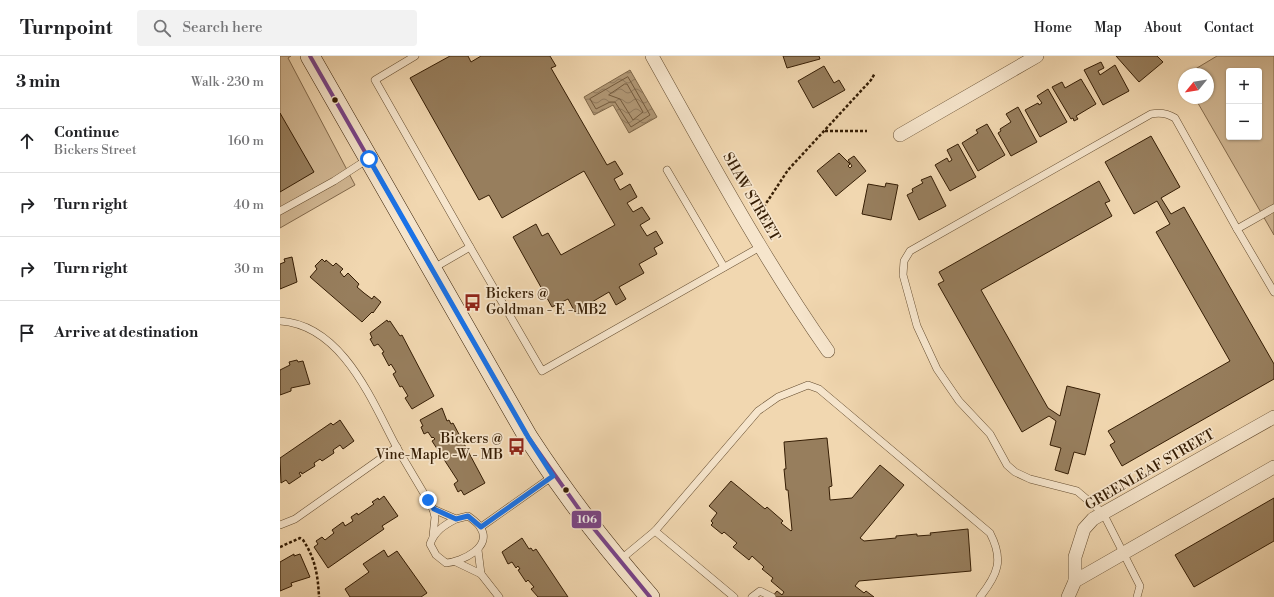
<!DOCTYPE html>
<html lang="en">
<head>
<meta charset="utf-8">
<style>
	:root { --surface:#fff; --page:#f2f2f2; --text:#202124; --muted:#757577; --line:#e0e0e0 }
	body { margin:0; font-family:"Libre Bodoni",serif; background:var(--page); color:var(--text) }
	.controls { position:absolute; right:12px; top:12px; display:grid; overflow:hidden; border-radius:4px; box-shadow:0 1px 3px #0004 }
	.controls button { width:36px; height:36px; display:grid; place-items:center; padding:0; border:0; border-bottom:1px solid var(--line); background:var(--surface); color:var(--text); font:20px sans-serif }
	.compass { position:absolute; left:898px; top:12px; width:36px; height:36px; border-radius:50%; background:var(--surface); box-shadow:0 1px 3px #0004; rotate:240deg }
	.stop { position:absolute; width:12px; height:12px; margin:-9px; border:3px solid #1a73e8; border-radius:50%; background:#fff }
	.stop.end { background:#1a73e8; border-color:#fff; box-shadow:0 1px 4px #0008 }
	.list { margin:0; padding:0; list-style:none }
	h2 { display:flex; justify-content:space-between; align-items:center; height:52px; margin:0; padding:0 16px; font-size:17px }
	h2 small { font-size:13px; font-weight:400; color:var(--muted) }
	.list li { display:grid; grid-template-columns:26px 1fr auto; gap:12px; align-items:center; box-sizing:border-box; height:64px; padding:0 16px; border-top:1px solid var(--line) }
	.list b { display:block; font-size:15px; white-space:nowrap }
	.list p { margin:0; font-size:13px; white-space:nowrap; color:var(--muted) }
	.list em { font-size:13px; font-style:normal; color:var(--muted) }
	.icon { flex:none; width:22px; height:22px; fill:none; stroke:currentColor; stroke-width:2; stroke-linecap:round; stroke-linejoin:round }
	.map { position:relative; flex:none; width:994px; height:541px; overflow:hidden }
	header { display:flex; align-items:center; gap:24px; box-sizing:border-box; height:56px; padding:0 20px; background:var(--surface); border-bottom:1px solid var(--line) }
	header strong { font-size:19px }
	nav { display:flex; gap:22px; margin-inline-start:auto; font-size:14px }
	.search { width:280px; height:36px; background:var(--page); display:flex; align-items:center; gap:10px; box-sizing:border-box; padding:0 14px; border-radius:4px; color:var(--muted); font-size:15px }
	main { display:flex }
	aside { flex:1; background:var(--surface) }
	.map>svg:first-child { display:block }
	.park { fill:#d1b793; stroke:#836a4c; fill-rule:evenodd }
	.water { fill:url(#water-waves); stroke:#7f6748 }
	.lines { fill:none; stroke-linecap:round; stroke-linejoin:round }
	.shore { stroke:#735a3d; stroke-width:1 }
	.building { fill:#977e5d; stroke:#351d04 }
	.lane-casing { stroke:#644c2f; stroke-width:8 }
	.street-casing { stroke:#644c2f; stroke-width:14 }
	.secondary-casing { stroke:#351d04; stroke-width:20 }
	.path { stroke:#351d04; stroke-width:2.5; stroke-dasharray:3 2; stroke-linecap:butt }
	.lane { stroke:#f6e5cc; stroke-width:7 }
	.street { stroke:#f6e5cc; stroke-width:13 }
	.secondary { stroke:#f6e5cc; stroke-width:19 }
	.bus-1-casing { stroke:#f6e5cc; stroke-width:7 }
	.bus-1 { stroke:#794489; stroke-width:4 }
	.route { stroke:#1a73e8; stroke-width:5 }
	.bus-dot { fill:#351d04; stroke:#f6e5cc; stroke-width:1.5 }
	.labels { text-anchor:middle; dominant-baseline:central; stroke-width:3.5; stroke-linejoin:round; paint-order:stroke }
	.street-label { font-size:14px; fill:#351d04; stroke:#f6e5cc }
	.poi-label { font-size:14px; fill:#351d04; stroke:#f6e5cc; text-anchor:start }
	.line-badge { stroke:#f6e5cc; stroke-width:1.5 }
	.badge-label { font-size:11px; text-anchor:middle; font-weight:bold; fill:#fff }
</style>
</head>
<body>
<header>
<strong>Turnpoint</strong>
<div class="search"><svg class="icon" aria-label="search" viewBox="0 0 24 24"><circle cx="10" cy="10" r="6"/><path d="M15 15l6 6"/></svg>Search here</div>
<nav><a>Home</a><a>Map</a><a>About</a><a>Contact</a></nav>
</header>
<main>
<aside>
<h2>3 min<small>Walk · 230 m</small></h2>
<ul class="list">
<li><svg class="icon" aria-label="ahead" viewBox="0 0 24 24"><path d="M12 20V5M6 11l6-6 6 6"/></svg><div><b>Continue</b><p>Bickers Street</p></div><em>160 m</em></li>
<li><svg class="icon" aria-label="right" viewBox="0 0 24 24"><path d="M7 20v-9h11M14 6l5 5-5 5"/></svg><div><b>Turn right</b></div><em>40 m</em></li>
<li><svg class="icon" aria-label="right" viewBox="0 0 24 24"><path d="M7 20v-9h11M14 6l5 5-5 5"/></svg><div><b>Turn right</b></div><em>30 m</em></li>
<li><svg class="icon" aria-label="arrive" viewBox="0 0 24 24"><path d="M6 21V4h12l-3 4 3 4H6"/></svg><div><b>Arrive at destination</b></div></li>
</ul>
</aside>
<div class="map">
<svg width="994" height="541" viewBox="0 0 994 541">
	<defs>
		<pattern id="water-waves" width="16" height="10" patternUnits="userSpaceOnUse"><rect width="16" height="10" fill="#b19876"/><path d="M0 5q4-4 8 0t8 0" fill="none" stroke="#917b5f"/></pattern>
	</defs>
	<rect width="100%" height="100%" fill="#f1d7b0"/>
	<filter id="stains"><feTurbulence type="fractalNoise" baseFrequency=".005" numOctaves="4"/><feColorMatrix values="0 0 0 0 .2 0 0 0 0 .09 0 0 0 0 .02 0 0 0 .5 -.17"/></filter>
	<radialGradient id="worn" r=".72"><stop offset=".6" stop-color="#630" stop-opacity="0"/><stop offset="1" stop-color="#630" stop-opacity=".3"/></radialGradient>
	<g class="park">
		<path d="M0,0h11l-3,2 67,127 -75,43z"/>
		<path d="M937,0h57v179l-79,-137h13v-24h-21zM949,15h30v66h-30z"/>
	</g>
	<path class="water" d="M350,14l27,47 -28,16 -16,-28 -19,10 -10,-18z"/>
	<g class="lines">
		<g class="shore">
			<path d="M348,21l22,38 -19,12 -16,-25h-5l-14,7 -6,-10z"/>
			<path d="M345,28h2l16,28 -10,8 -13,-21 -11,-4z"/>
		</g>
	</g>
	<g class="building">
		<path d="M170,0h18l3,6 10,-6h69l6,10 -5,2 56,97 8,-4 8,13 -9,5 6,11 10,-6 7,13 -10,6 6,9 9,-5 8,12 -10,6 7,11 9,-5 7,12 -9,5 3,6 -18,10 5,9 -25,14 7,12 -10,6 -7,-13 -34,20 -7,-13 -16,8 -39,-70 23,-13 6,12 6,-3 13,22 54,-30 -31,-54 -82,47 -13,-23 -10,5 -69,-122z"/>
		<path d="M503,0h36l1,3 -33,9z"/>
		<path d="M836,0h41l6,6 -24,20z"/>
		<path d="M821,6l3,6 -6,3 2,4 15,-10 14,26 -26,14 -19,-35z"/>
		<path d="M544,10l10,17 5,-3 6,10 -32,18 -15,-27z"/>
		<path d="M801,23l15,25 -20,12 2,3 -4,2 -1,-3 -2,1 -19,-32 10,-5 3,6z"/>
		<path d="M768,33l19,33 -27,15 -15,-27 13,-7 1,2 3,-2 -5,-7z"/>
		<path d="M738,51l19,35 -26,14 -13,-23 3,-2 -1,-2 11,-7 -5,-8z"/>
		<path d="M0,57l34,59 -34,20z"/>
		<path d="M707,68l18,31 -27,16 -16,-28 16,-10 -2,-3z"/>
		<path d="M871,80l29,51 -19,11 10,16 13,-7 90,157v15l-152,87 -12,-21 5,-3 -7,-11 122,-70 -74,-129 14,-8 -13,-23 -23,13 -29,-52z"/>
		<path d="M678,88l18,33 -26,14 -15,-26 12,-7 2,4 3,-2 -5,-10z"/>
		<path d="M559,97l11,11 -2,2 2,2 2,-2 -4,-6 6,-4 12,15 -30,25 -19,-25z"/>
		<path d="M651,120l15,30 -27,14 -12,-25 6,-3 -1,-3 11,-6 -2,-3z"/>
		<path d="M819,125l11,20 -5,2 7,13 -131,74 67,118 12,8 7,-30 33,8 -15,61 -11,-3 -6,22 -13,-4 6,-22 -11,-3 6,-24 -7,-5 -27,16 -84,-148 6,-3 -5,-9z"/>
		<path d="M606,127l12,2 -7,35 -29,-6 6,-30 17,3z"/>
		<path d="M12,201l5,25 -17,7v-25l5,-2 -1,-3z"/>
		<path d="M42,203l3,3 1,-2 7,6 3,-3 7,6 -3,3 4,5 4,-4 11,11 -2,3 7,6 8,6 2,-3 7,6 -8,11 -1,-1 -10,10 -52,-45 7,-8 -2,-3z"/>
		<path d="M107,264l1,2 2,-1 10,15 2,-1 32,61 -22,13 -7,-11 3,-2 -6,-10 -2,1 -7,-13 3,-2 -5,-8 -2,2 -7,-13 2,-1 -2,-3 -4,-5 -4,2 -4,-7 2,-1 -2,-5z"/>
		<path d="M17,304l1,2 5,-1 7,23 -19,4v3l-11,4v-25l10,-5 -1,-3z"/>
		<path d="M162,352l5,13 2,-1 2,4 2,-1 32,60 -21,12 -3,-5 -3,2 -4,-8 4,-3 -26,-40 3,-2 -2,-2 -1,1 -4,-6 -4,2 -3,-7 2,-1 -3,-6z"/>
		<path d="M60,364l14,21 -11,8 -3,-4 -7,5 1,3 -12,8 -2,-2 -6,4 1,3 -13,8 -1,-2 -2,1 2,3 -12,8 -3,-4 -5,3 -1,-25 51,-35 2,2z"/>
		<path d="M547,382l5,48 -3,1 1,13 22,-2 28,-33 24,20 -44,53 4,3 32,-3v-2l21,-2v2l14,-1 -1,-2 38,-4 3,42 -112,10 -4,5 9,7 2,-2 8,6h-102l5,-6 5,4 2,-3 -13,-11 2,-3 -11,-9 2,-2 -12,-11 -3,4 -16,-13 4,-4 -13,-11 -2,2 -11,-9 2,-2 -2,-2 6,-8 -8,-7 22,-25 34,28 2,-2 16,14 -2,2 10,8 1,-1 -4,-40h-2l-2,-21h2l-2,-27z"/>
		<path d="M104,440l14,20 -16,10 2,3 -56,39 -14,-21 4,-3 -2,-3 6,-4 3,3 9,-7 -2,-3 11,-8 2,4 8,-5 -2,-4 6,-4 1,2 16,-11 -2,-2 6,-4 1,2z"/>
		<path d="M994,442v43l-80,46 -19,-32z"/>
		<path d="M242,482l7,11 2,-1 2,3 3,-2 32,48h-30l-7,-8 3,-2 -6,-7 -2,2 -8,-12 2,-1 -2,-3 -2,2 -4,-6 -4,2 -6,-12z"/>
		<path d="M104,494l4,7 9,-6 30,42 -6,4h-71l-5,-8 24,-17 -6,-8z"/>
		<path d="M14,498v2l6,-2 10,23 -19,6 1,3 -12,5v-29z"/>
	</g>
	<g class="lines">
		<defs>
			<g id="lane">
				<path d="M135,0l-40,24 95,167 -38,22"/>
				<path d="M387,114l57,97"/>
				<path d="M994,152l-37,21 37,63"/>
				<path d="M0,155l54,-30 34,-22"/>
				<path d="M190,191l72,124 218,-124"/>
				<path d="M0,265c62,4 91,78 116,125 12,21 25,42 37,63l2,8 -2,19"/>
				<path d="M153,453l23,10 12,-3c4,3 10,7 12,11 14,20 -19,35 -34,36l-10,-8 -6,-11c5,-13 14,-19 26,-25"/>
				<path d="M0,469l15,-6 102,-72"/>
				<path d="M201,471l72,-51"/>
				<path d="M375,475l79,66"/>
				<path d="M198,494l3,24 18,23"/>
				<path d="M340,504l35,-29 103,-120 20,-14 30,-12 11,4 171,144c14,27 8,41 -10,64"/>
				<path d="M176,506l25,12"/>
				<path d="M472,541l8,-6 12,6"/>
				<path d="M857,541l3,-11 -37,-73 -26,-22 -47,-12 -15,-7 -8,-7 -17,-31 -31,-33 -22,-32 -20,-43 -14,-51 1,-14 6,-10 241,-137c9,-2 16,-1 24,4l62,111"/>
			</g>
			<g id="street">
				<path d="M372,0c56,100 110,201 176,295"/>
				<path d="M620,79l137,-79"/>
				<path d="M795,525l199,-114"/>
				<path d="M788,541l7,-16v-24l9,-28 9,-10 181,-102"/>
			</g>
			<path id="secondary" d="M30,0l218,381c37,57 77,109 122,160"/>
		</defs>
		<use href="#lane" class="lane-casing"/>
		<use href="#street" class="street-casing"/>
		<use href="#secondary" class="secondary-casing"/>
		<g class="path">
			<path d="M545,75h42"/>
			<path d="M474,155l11,-6 23,-35 83,-90 4,-7"/>
			<path d="M0,491l20,-9 3,2c12,18 15,35 16,57"/>
		</g>
		<use href="#lane" class="lane"/>
		<use href="#street" class="street"/>
		<use href="#secondary" class="secondary"/>
		<defs>
			<path id="bus-1" d="M30,0l218,381 58,82 64,78"/>
		</defs>
		<use href="#bus-1" class="bus-1-casing"/>
		<use href="#bus-1" class="bus-1"/>
	</g>
	<g class="lines">
		<path class="route" d="M89,103l159,278 25,39 -72,51 -13,-11 -12,3 -22,-10 -6,-9"/>
	</g>
	<defs>
		<symbol id="bus-bare" viewBox="-9 -9 18 18"><path d="M-5-6H5V4H4V6H2V4H-2V6H-4V4H-5ZM-3.5-4V0h7V-4ZM-3.5 1.2v1.5H-2V1.2ZM2 1.2v1.5H3.5V1.2Z" fill="#8f2418" stroke="#f6e5cc" stroke-width="2.5" paint-order="stroke"/></symbol>
	</defs>
	<g fill-rule="evenodd">
		<use href="#bus-bare" x="180" y="234" width="25" height="25"/>
		<use href="#bus-bare" x="224" y="378" width="25" height="25"/>
	</g>
	<g class="bus-dot">
		<circle cx="55" cy="44" r="3.5"/>
		<circle cx="286" cy="434" r="3.5"/>
	</g>
	<g class="labels">
		<g class="street-label">
			<text transform="translate(471 141) rotate(60)">SHAW STREET</text>
			<text transform="translate(870 414) rotate(-30)">GREENLEAF STREET</text>
		</g>
		<g class="poi-label">
			<text x="206" y="238">Bickers @<tspan x="206" dy="16">Goldman - E - MB2</tspan></text>
			<text x="223" y="383" text-anchor="end">Bickers @<tspan x="223" dy="16">Vine-Maple -W - MB</tspan></text>
		</g>
	</g>
	<rect class="line-badge" x="291" y="454" width="31" height="19" rx="4" fill="#794489"/>
	<g class="badge-label">
		<text x="307" y="467">106</text>
	</g>
	<rect width="100%" height="100%" filter="url(#stains)"/>
	<rect width="100%" height="100%" fill="url(#worn)"/>
</svg>
<div class="controls">
<button>+</button>
<button>−</button>
</div>
<svg class="compass" viewBox="-18 -18 36 36"><path d="M0-13l5 13h-10z" fill="#e53935"/><path d="M0 13l5-13h-10z" fill="#757577"/></svg>
<div class="stop" style="left:89px;top:103px"></div>
<div class="stop end" style="left:148px;top:444px"></div>
</div>
</main>
</body>
</html>
